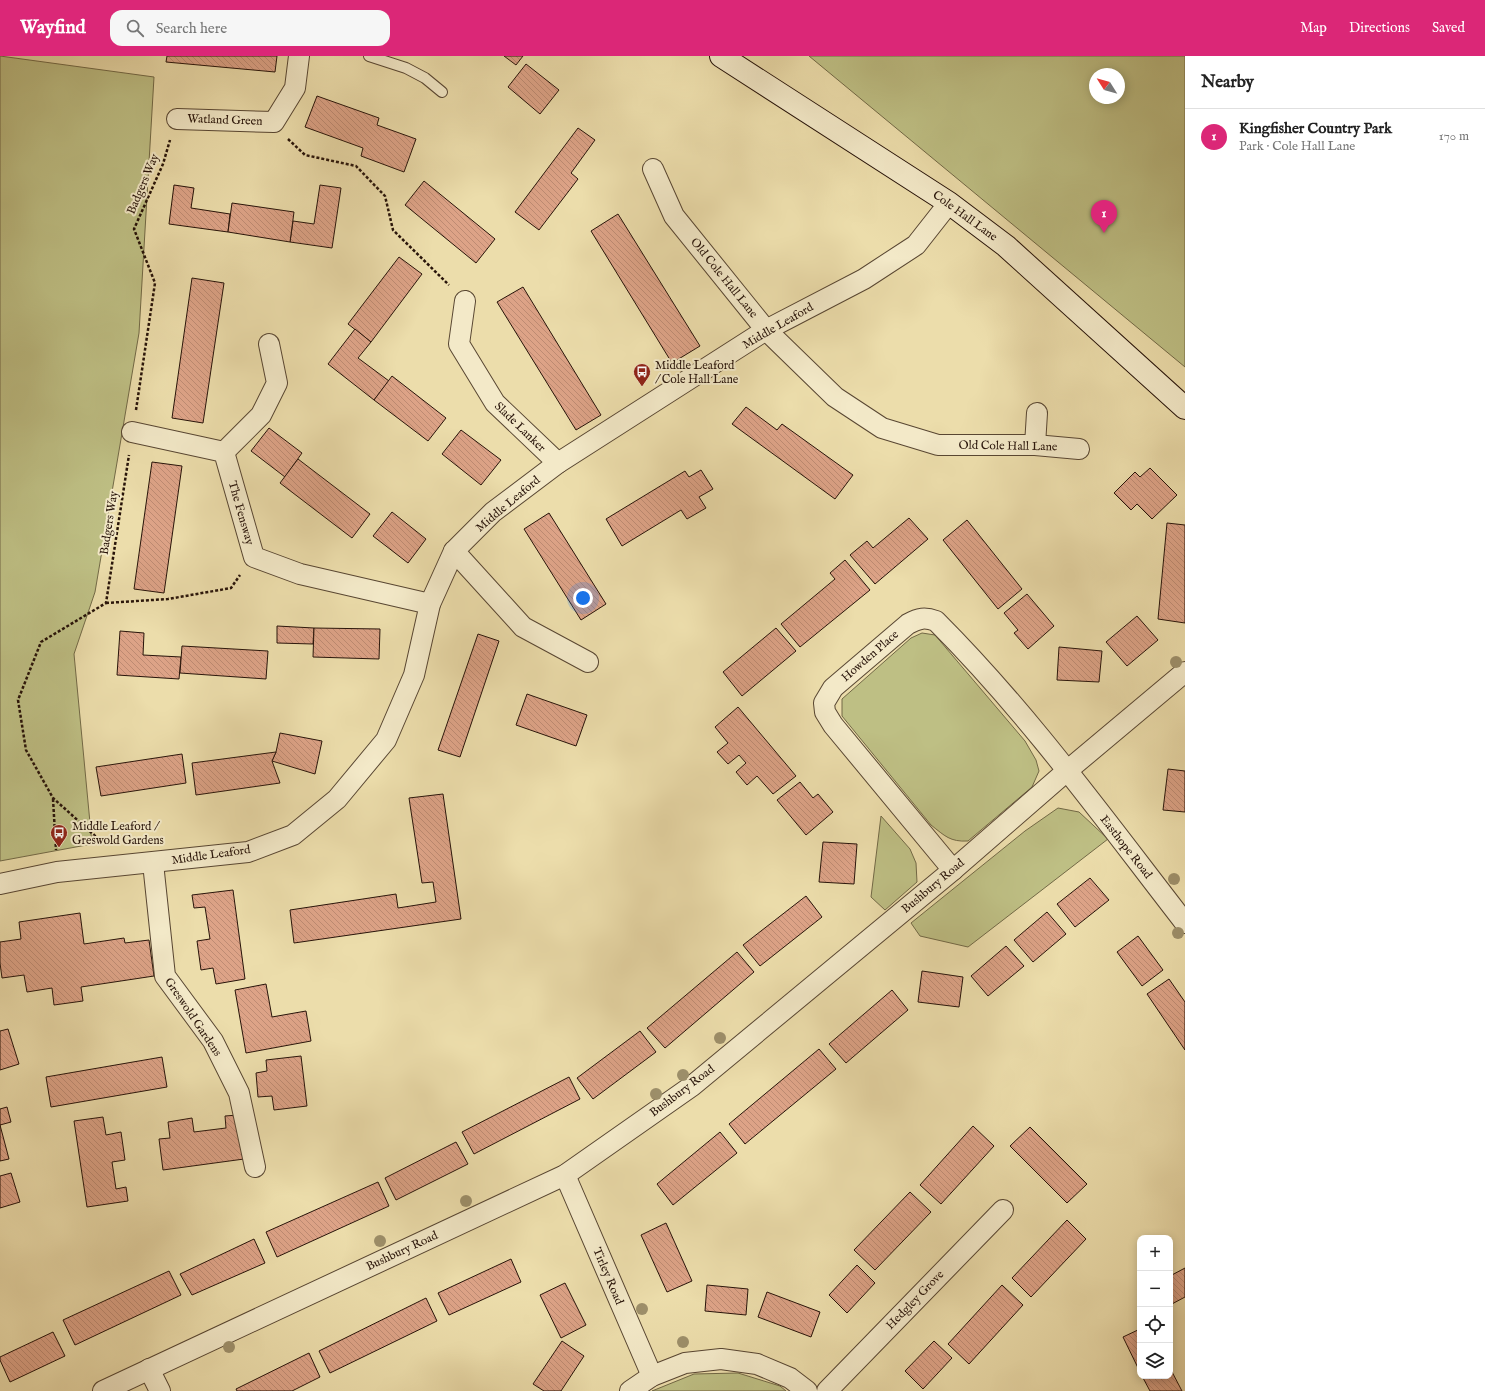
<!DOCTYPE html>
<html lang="en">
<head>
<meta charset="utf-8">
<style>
	:root { --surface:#fff; --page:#f6f6f6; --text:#222; --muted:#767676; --line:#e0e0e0; --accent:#db2777 }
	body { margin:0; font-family:"IM FELL English",serif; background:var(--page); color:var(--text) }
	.controls { position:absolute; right:12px; bottom:12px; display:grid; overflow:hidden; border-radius:8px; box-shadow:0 2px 10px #0003 }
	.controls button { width:36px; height:36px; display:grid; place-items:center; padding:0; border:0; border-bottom:1px solid var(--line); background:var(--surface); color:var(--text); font:20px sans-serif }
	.compass { position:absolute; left:1089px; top:12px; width:36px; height:36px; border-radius:50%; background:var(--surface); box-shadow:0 2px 10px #0003; rotate:307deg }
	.you { position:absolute; left:583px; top:542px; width:14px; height:14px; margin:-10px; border:3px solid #fff; border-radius:50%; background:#1a73e8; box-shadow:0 0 0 6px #1a73e833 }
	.badge { display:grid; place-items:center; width:26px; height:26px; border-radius:50%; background:var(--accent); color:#fff; font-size:13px; font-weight:700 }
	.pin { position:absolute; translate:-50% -33px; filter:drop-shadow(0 1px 2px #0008) }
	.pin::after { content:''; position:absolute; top:21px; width:14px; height:12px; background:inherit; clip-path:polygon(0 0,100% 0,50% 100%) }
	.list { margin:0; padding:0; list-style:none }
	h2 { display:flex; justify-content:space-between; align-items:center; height:52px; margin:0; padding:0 16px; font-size:17px }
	h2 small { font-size:13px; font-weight:400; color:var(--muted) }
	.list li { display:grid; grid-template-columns:26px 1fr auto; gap:12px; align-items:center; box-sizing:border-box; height:56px; padding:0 16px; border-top:1px solid var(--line) }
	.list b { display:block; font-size:15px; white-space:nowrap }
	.list p { margin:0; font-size:13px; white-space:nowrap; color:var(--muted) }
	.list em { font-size:13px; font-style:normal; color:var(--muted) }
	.icon { flex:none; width:22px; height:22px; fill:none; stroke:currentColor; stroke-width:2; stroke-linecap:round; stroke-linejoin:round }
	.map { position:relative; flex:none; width:1185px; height:1335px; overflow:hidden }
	header { display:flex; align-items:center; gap:24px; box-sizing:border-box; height:56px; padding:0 20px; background:var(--accent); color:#fff }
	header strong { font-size:19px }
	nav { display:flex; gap:22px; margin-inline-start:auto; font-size:14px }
	.search { width:280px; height:36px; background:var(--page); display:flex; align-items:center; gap:10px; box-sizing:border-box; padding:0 14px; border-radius:12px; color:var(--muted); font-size:15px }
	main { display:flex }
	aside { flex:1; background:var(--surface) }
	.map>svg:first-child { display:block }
	.green { fill:#bebf84; stroke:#726946; fill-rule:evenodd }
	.building { fill:url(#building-back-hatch); stroke:#271309 }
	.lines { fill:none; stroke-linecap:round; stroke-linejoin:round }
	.lane-casing { stroke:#584632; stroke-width:12 }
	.street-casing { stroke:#584632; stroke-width:22 }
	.secondary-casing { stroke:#271309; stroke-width:24 }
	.path { stroke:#271309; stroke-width:2.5; stroke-dasharray:3 2; stroke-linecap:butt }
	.lane { stroke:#f3e9c8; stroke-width:10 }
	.street { stroke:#f3e9c8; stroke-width:20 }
	.secondary { stroke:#f3e9c8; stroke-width:22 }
	.tree { fill:#9d8f6a }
	.labels { text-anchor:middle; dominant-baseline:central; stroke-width:4; stroke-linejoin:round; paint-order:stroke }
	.street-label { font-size:12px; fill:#271309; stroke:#f3e9c8 }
	.poi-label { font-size:12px; fill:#271309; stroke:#f3e9c8; text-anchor:start }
</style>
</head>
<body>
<header>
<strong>Wayfind</strong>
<div class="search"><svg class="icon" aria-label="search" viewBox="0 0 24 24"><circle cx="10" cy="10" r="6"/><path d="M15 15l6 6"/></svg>Search here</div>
<nav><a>Map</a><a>Directions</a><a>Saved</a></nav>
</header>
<main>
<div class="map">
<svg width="1185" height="1335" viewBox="0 0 1185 1335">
	<defs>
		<pattern id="building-back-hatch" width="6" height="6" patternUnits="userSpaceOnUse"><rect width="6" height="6" fill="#dda387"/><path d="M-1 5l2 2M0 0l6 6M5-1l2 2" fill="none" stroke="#be8b73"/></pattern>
	</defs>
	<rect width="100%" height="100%" fill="#ecddab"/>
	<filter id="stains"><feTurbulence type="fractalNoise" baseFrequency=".005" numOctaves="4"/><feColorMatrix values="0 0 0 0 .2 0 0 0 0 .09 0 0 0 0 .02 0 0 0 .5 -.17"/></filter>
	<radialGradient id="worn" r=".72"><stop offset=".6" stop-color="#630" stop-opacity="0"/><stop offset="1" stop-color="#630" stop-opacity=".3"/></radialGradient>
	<g class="green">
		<path d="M0,0l154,21 -15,256 -44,259 -21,62 18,190 -92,17z"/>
		<path d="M809,0h376v311zM1095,18h24v24h-24z"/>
		<path d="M922,577l13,2 90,106 11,19 3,11 -7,16 -64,54c-18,1 -23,-5 -37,-16l-89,-109v-17l69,-61z"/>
		<path d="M1058,752l21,4 29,27 -140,108 -48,-11 -9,-13 114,-92z"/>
		<path d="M881,760l29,33 6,14 1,19 -32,28 -14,-13z"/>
		<path d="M738,1317l42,13 6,5h-134l42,-17z"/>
	</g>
	<g class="building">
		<path d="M167,0h110l-2,16 -109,-10z"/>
		<path d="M504,0h19l-7,9z"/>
		<path d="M526,8l33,26 -19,24 -32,-27z"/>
		<path d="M317,40l62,22 -2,7 39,14 -12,33 -43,-16 2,-8 -58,-21z"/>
		<path d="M578,72l17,12 -24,33 7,6 -39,51 -24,-18z"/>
		<path d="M424,125l71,58 -19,24 -71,-58z"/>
		<path d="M174,129l20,3 -3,20 39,6 -2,18 -59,-8z"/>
		<path d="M320,129l21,3 -9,60 -42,-6 3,-21 21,3z"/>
		<path d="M232,147l62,9 -4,30 -62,-10z"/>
		<path d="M618,158l82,132 -28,17 -81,-132z"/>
		<path d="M399,201l23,17 -51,68 -23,-18z"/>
		<path d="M192,222l32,5 -21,140 -31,-5z"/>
		<path d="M523,231l78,128 -25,15 -79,-128z"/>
		<path d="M355,273l16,13 -13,16 31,23 -15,19 -46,-36z"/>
		<path d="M392,320l54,42 -18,23 -54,-41z"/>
		<path d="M746,351l31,23 5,-6 71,51 -18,24 -103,-75z"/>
		<path d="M269,372l33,25 -17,24 -34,-26z"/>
		<path d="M461,374l40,30 -20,25 -39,-31z"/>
		<path d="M298,403l72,55 -18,24 -72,-55z"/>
		<path d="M152,406l30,4 -18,127 -30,-4z"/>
		<path d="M1150,412l27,27 -25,24 -15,-15 -6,6 -17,-17 21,-21 5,5z"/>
		<path d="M701,414l12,19 -14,8 7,11 -19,11 -6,-9 -59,36 -16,-27 79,-48 4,6z"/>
		<path d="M392,456l34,27 -18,24 -35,-27z"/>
		<path d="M549,457l57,91 -25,16 -57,-91z"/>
		<path d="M909,462l19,21 -53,45 -25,-29 17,-14 6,7z"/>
		<path d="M967,464l55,69 -24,20 -55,-69z"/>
		<path d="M1167,467l18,2v98l-27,-4z"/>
		<path d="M845,504l25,30 -70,57 -19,-23 54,-45 -5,-6z"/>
		<path d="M1027,538l27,32 -26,23 -14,-16 4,-3 -14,-17z"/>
		<path d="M1137,560l21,24 -31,26 -21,-24z"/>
		<path d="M277,570l37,2 -1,16 -36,-1z"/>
		<path d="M314,572l66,1 -1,30 -66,-2z"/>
		<path d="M776,572l20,23 -54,45 -19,-24z"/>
		<path d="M120,575l24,2 -1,22 38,2 -2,22 -62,-4z"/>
		<path d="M478,578l21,7 -39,116 -22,-7z"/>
		<path d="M182,590l86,5 -2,28 -86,-6z"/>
		<path d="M1059,591l43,4 -3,31 -42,-2z"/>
		<path d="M527,638l60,21 -11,31 -60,-21z"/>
		<path d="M738,651l58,69 -23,18 -16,-18 -10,9 -11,-13 10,-9 -7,-8 -11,9 -11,-12 11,-9 -13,-16z"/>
		<path d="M280,677l42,8 -7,33 -43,-13 4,-9z"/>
		<path d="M276,696l-4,9 8,22 -84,12 -4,-32z"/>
		<path d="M182,698l4,29 -85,13 -5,-29z"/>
		<path d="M1168,713l17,2v41l-22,-2z"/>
		<path d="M800,726l13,16 5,-4 15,18 -27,23 -29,-35z"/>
		<path d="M443,738l18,125 -167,24 -4,-33 106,-16 2,14 38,-6 -3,-20 -11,1 -13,-85z"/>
		<path d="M823,786l34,2 -3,40 -35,-2z"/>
		<path d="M1090,822l19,22 -34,27 -18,-23z"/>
		<path d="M233,834l12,89 -29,5 -3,-16 -12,2 -4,-29 13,-2 -5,-32 -11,1 -2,-13z"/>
		<path d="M806,840l16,21 -62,49 -17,-21z"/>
		<path d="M1047,856l19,22 -33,28 -19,-22z"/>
		<path d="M80,857l4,31 40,-6 1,5 24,-3 5,36 -73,11 2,14 -29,4 -2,-17 -25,4 -3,-17 -22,3 -2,-15v-21l21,-3 -2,-17z"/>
		<path d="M1138,880l25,34 -21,16 -25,-34z"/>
		<path d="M1006,890l18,20 -36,30 -17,-20z"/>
		<path d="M737,896l17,20 -89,76 -18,-20z"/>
		<path d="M922,915l41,6 -4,30 -41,-5z"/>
		<path d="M1169,923l16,23v48l-38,-56z"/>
		<path d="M266,928l6,33 34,-6 5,30 -65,12 -11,-63z"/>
		<path d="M892,934l16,20 -62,53 -17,-19z"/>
		<path d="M8,973l11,35 -19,6v-39z"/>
		<path d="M640,975l16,21 -63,47 -16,-21z"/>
		<path d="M819,993l17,20 -91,75 -16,-20z"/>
		<path d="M301,1000l6,50 -33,4 -2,-14 -14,1 -2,-24 11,-2 -1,-11z"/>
		<path d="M162,1001l5,30 -116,20 -5,-30z"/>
		<path d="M569,1021l11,22 -106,55 -12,-22z"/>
		<path d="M7,1051l4,15 -11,3 9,34 -9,2v-52z"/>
		<path d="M238,1059l6,44 -81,11 -4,-31 11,-1 -2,-16 24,-4 2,14 32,-4 -1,-12z"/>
		<path d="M103,1061l3,18 15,-3 4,28 -13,2 4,27 10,-2 2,14 -41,6 -13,-86z"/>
		<path d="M973,1070l21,20 -53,58 -21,-19z"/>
		<path d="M1030,1071l57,57 -20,19 -57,-57z"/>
		<path d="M720,1076l17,21 -64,52 -16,-21z"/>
		<path d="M456,1086l12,22 -72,36 -11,-22z"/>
		<path d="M11,1117l9,29 -20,6v-32z"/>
		<path d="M378,1126l11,24 -112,51 -11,-25z"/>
		<path d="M910,1136l21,20 -56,58 -21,-20z"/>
		<path d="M1067,1164l19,19 -55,58 -19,-19z"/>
		<path d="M666,1167l26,58 -25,11 -26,-57z"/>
		<path d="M254,1183l11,24 -73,32 -12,-21z"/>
		<path d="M511,1203l10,23 -72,33 -11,-22z"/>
		<path d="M857,1209l18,18 -28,30 -18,-18z"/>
		<path d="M1185,1212v29l-15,8v-29z"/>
		<path d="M169,1215l12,24 -106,50 -12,-25z"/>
		<path d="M565,1227l21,42 -25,13 -21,-43z"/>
		<path d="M707,1229l41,4 -2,26 -41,-4z"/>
		<path d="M1002,1229l21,20 -54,59 -21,-20z"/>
		<path d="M767,1236l53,20 -9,25 -53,-20z"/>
		<path d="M426,1242l11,23 -107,52 -11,-22z"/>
		<path d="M1140,1273v43l-17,-35z"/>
		<path d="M53,1276l12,24 -55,26 -10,-22v-3z"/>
		<path d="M562,1285l22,15 -23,35h-17l-11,-7z"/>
		<path d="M934,1285l18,17 -29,31 -18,-18z"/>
		<path d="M309,1297l11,24 -28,14h-55l-1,-2z"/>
		<path d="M1170,1312l12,23h-32l-8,-15h28z"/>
	</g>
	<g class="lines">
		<defs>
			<path id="lane" d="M369,0l37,12 19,10 17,14"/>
			<g id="street">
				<path d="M177,63l97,3 21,-34 4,-32"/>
				<path d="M653,113l21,47 92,114 69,67 47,31 56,17h97l44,4"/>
				<path d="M465,245l-6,43 36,59 63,60"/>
				<path d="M132,376l92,20 30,105 46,17 130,30"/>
				<path d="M1035,389l2,-32"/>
				<path d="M224,396l37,-37 16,-32 -8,-39"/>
				<path d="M454,495l69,76 65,35"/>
				<path d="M153,807l12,113 48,65 26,52 16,74"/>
				<path d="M953,814l-120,-145 -8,-13 -1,-9 9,-15 75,-64c11,-6 17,-7 28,-3 93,93 169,199 249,302"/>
				<path d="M0,828l57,-12 191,-20 45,-17 44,-36 49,-59 28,-65 16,-71 24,-53 39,-39 65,-49 208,-133 98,-51 52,-34 33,-42"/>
				<path d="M565,1119l87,201"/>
				<path d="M149,1313l11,22"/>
				<path d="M103,1335l462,-216 127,-89 261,-216 115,-100 117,-98"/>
				<path d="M630,1335l22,-15 33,-13 36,-4 36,5 33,14 17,13"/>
				<path d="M827,1335l176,-181"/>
			</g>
			<path id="secondary" d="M721,0l228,147 57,43 179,162"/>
		</defs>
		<use href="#lane" class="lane-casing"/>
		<use href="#street" class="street-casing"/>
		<use href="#secondary" class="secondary-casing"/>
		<g class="path">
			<path d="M288,83l17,16 51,11 29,30 8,34 56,55"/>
			<path d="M136,354l19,-127 -21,-54 29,-65 7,-24"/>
			<path d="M106,547l62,-4 63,-11 9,-13"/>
			<path d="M53,743l3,51"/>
			<path d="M103,787l-50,-45 -27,-48 -8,-50 23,-58 65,-39 23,-148"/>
		</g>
		<use href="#lane" class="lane"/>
		<use href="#street" class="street"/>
		<use href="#secondary" class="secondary"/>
	</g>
	<g class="tree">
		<circle cx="1176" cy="606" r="6"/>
		<circle cx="1174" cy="823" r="6"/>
		<circle cx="1178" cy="877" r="6"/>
		<circle cx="720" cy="982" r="6"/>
		<circle cx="683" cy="1019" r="6"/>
		<circle cx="656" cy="1038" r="6"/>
		<circle cx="466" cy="1145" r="6"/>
		<circle cx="380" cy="1185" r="6"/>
		<circle cx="642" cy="1253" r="6"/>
		<circle cx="683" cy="1286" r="6"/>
		<circle cx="229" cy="1291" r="6"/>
	</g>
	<defs>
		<symbol id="bus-pin" viewBox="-11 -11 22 30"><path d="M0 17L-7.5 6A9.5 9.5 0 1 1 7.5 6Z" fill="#8f2418" stroke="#f3e9c8"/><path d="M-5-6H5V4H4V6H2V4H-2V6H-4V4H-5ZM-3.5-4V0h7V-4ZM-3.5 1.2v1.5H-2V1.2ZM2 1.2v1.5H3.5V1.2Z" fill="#fff"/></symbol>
	</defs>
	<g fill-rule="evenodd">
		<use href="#bus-pin" x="632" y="306" width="20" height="27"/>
		<use href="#bus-pin" x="49" y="767" width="20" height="27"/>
	</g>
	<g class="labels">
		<g class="street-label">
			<text transform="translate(225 64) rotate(2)">Watland Green</text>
			<text transform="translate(143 128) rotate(-67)">Badgers Way</text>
			<text transform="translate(965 160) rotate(36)">Cole Hall Lane</text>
			<text transform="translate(724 222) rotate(51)">Old Cole Hall Lane</text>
			<text transform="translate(778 270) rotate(-30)">Middle Leaford</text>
			<text transform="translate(520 371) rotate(44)">Slade Lanker</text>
			<text transform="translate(1008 390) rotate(1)">Old Cole Hall Lane</text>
			<text transform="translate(508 448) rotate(-40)">Middle Leaford</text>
			<text transform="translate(241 457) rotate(74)">The Fensway</text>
			<text transform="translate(109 467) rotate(-81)">Badgers Way</text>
			<text transform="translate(870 600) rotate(-41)">Howden Place</text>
			<text transform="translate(1126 791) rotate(52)">Easthope Road</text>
			<text transform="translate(211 799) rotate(-8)">Middle Leaford</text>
			<text transform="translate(933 830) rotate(-40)">Bushbury Road</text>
			<text transform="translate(193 961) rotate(56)">Greswold Gardens</text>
			<text transform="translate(682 1035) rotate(-37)">Bushbury Road</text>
			<text transform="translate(402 1195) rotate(-25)">Bushbury Road</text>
			<text transform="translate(608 1220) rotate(67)">Tirley Road</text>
			<text transform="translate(915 1244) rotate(-46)">Hedgley Grove</text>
		</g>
		<g class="poi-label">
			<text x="655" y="309">Middle Leaford<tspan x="655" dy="14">/ Cole Hall Lane</tspan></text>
			<text x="72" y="770">Middle Leaford /<tspan x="72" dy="14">Greswold Gardens</tspan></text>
		</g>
	</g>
	<rect width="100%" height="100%" filter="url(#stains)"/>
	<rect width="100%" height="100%" fill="url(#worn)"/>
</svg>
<div class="controls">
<button>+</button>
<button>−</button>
<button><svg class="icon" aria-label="locate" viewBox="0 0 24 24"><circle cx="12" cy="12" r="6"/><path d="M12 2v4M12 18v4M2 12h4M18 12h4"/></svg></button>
<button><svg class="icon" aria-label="layers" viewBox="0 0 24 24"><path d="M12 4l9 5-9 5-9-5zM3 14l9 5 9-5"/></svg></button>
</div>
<svg class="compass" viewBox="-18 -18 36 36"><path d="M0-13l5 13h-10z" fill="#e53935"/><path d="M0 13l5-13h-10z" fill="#767676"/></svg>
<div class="you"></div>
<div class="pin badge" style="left:1104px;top:177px">1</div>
</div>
<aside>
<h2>Nearby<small></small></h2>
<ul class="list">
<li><span class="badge">1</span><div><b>Kingfisher Country Park</b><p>Park · Cole Hall Lane</p></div><em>170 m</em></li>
</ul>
</aside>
</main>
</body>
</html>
